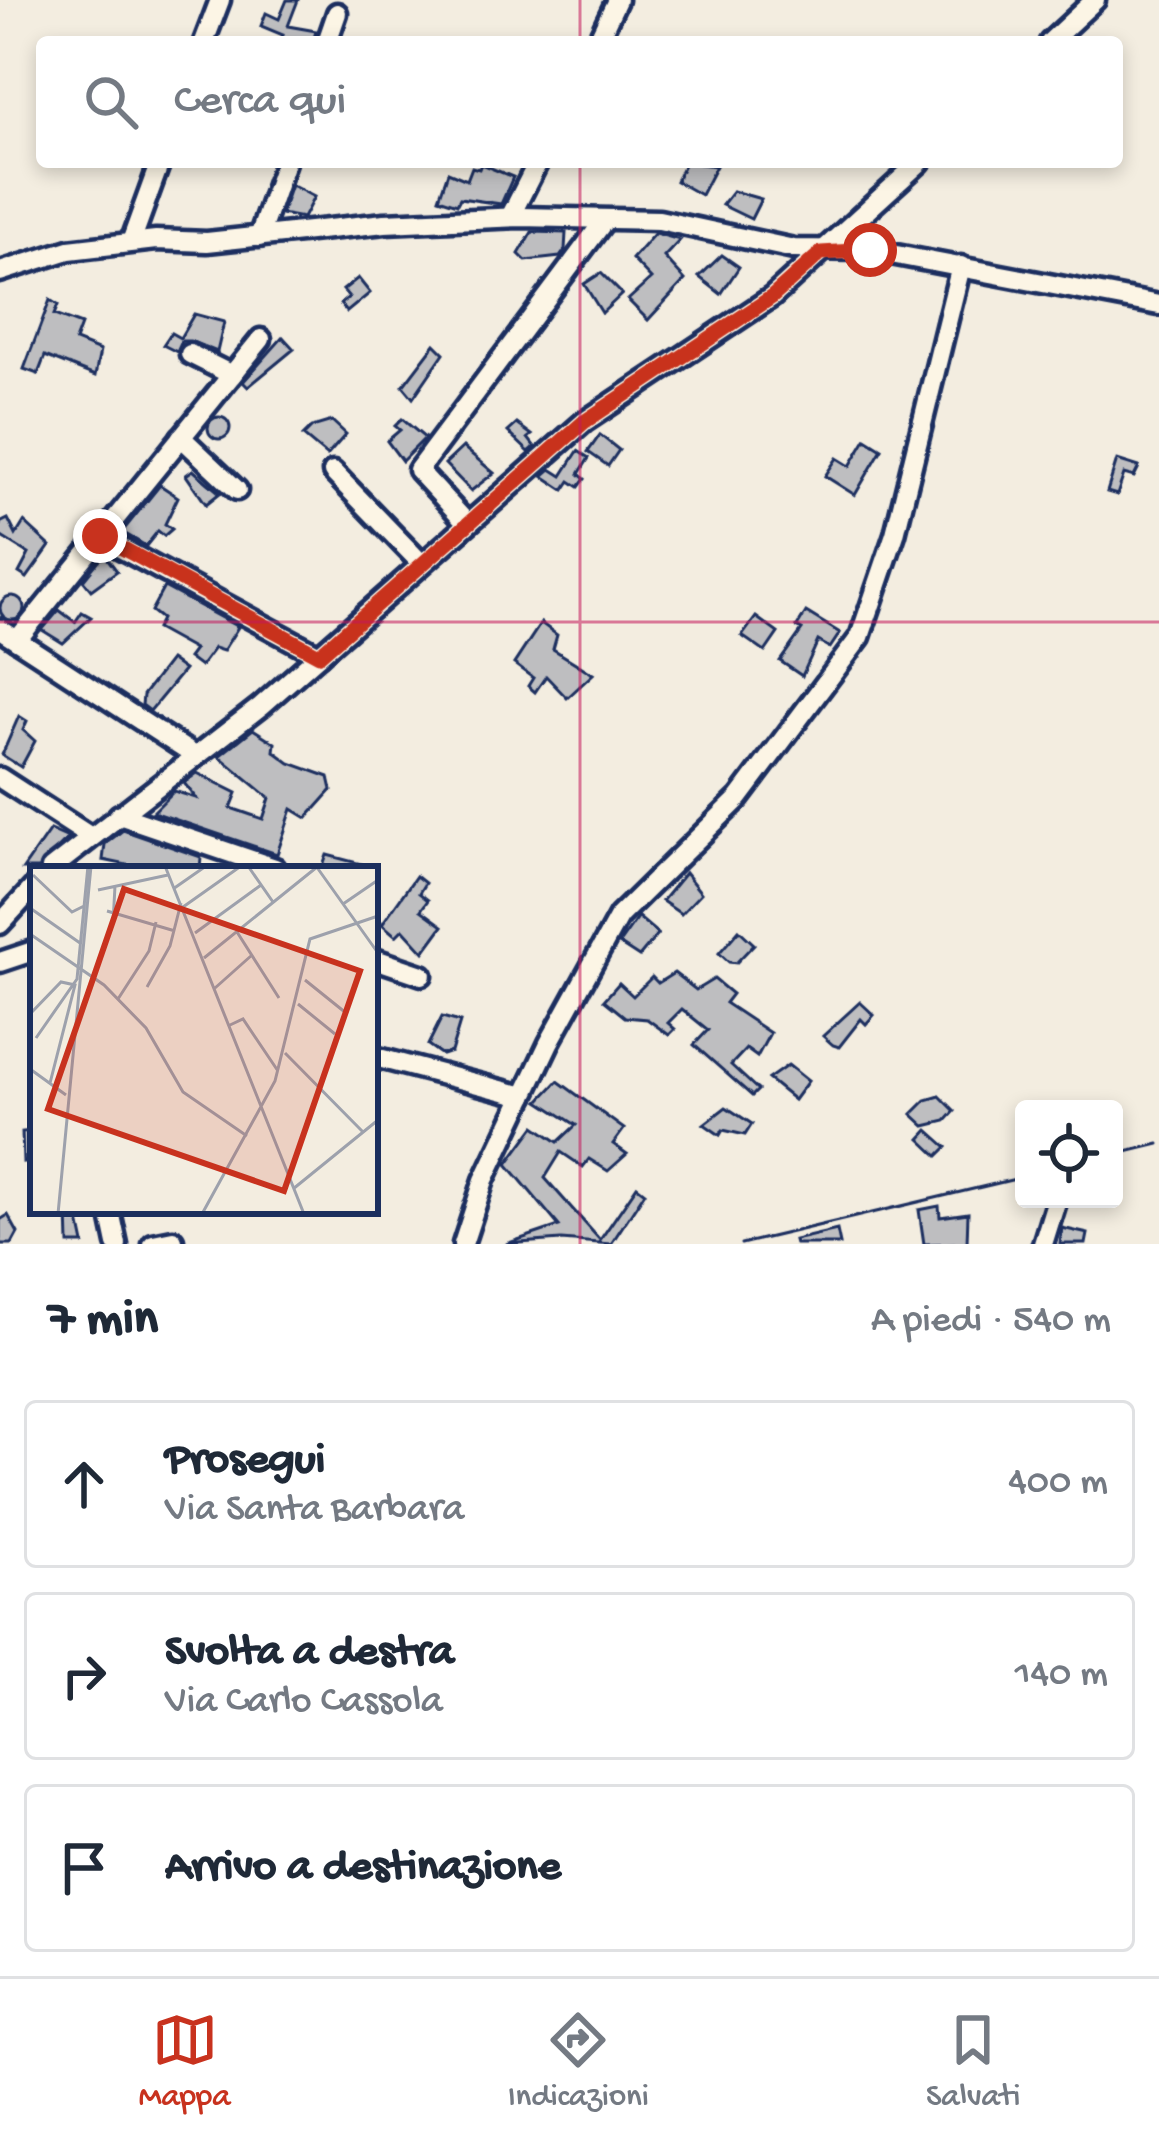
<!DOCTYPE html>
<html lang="it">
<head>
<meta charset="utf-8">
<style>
	:root { --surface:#fff; --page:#f2f2f3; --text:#1f2937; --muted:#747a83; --line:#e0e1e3; --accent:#c8321e }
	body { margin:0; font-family:"Gochi Hand",sans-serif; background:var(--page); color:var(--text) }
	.controls { position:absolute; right:36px; bottom:36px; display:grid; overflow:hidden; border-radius:12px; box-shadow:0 6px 18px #0003 }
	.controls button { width:108px; height:108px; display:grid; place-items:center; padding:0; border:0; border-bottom:3px solid var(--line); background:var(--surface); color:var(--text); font:60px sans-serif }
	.stop { position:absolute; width:36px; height:36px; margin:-27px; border:9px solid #c8321e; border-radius:50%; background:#fff }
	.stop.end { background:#c8321e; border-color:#fff; box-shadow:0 3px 12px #0008 }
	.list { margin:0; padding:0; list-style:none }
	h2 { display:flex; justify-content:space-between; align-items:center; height:156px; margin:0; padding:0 48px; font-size:51px }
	h2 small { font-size:39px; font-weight:400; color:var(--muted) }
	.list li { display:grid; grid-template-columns:78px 1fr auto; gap:36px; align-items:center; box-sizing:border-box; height:168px; margin:0 24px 24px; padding:0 24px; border:3px solid var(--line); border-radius:12px }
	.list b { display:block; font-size:45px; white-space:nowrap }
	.list p { margin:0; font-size:39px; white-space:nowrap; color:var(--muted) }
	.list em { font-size:39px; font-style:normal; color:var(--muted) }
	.icon { flex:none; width:66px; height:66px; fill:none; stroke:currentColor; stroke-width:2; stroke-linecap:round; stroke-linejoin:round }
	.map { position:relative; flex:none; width:1159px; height:1244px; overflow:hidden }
	.search { position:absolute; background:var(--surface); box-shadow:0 6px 18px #0003; left:36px; right:36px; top:36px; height:132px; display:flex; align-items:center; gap:30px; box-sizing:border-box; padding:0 42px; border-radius:12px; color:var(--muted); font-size:45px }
	.sheet { height:732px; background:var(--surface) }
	nav { display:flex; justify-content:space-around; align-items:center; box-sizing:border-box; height:168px; border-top:3px solid var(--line); background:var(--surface); font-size:33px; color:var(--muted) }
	nav a { display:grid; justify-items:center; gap:6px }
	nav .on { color:var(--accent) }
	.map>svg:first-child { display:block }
	.building { fill:#bebec0; stroke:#1b2f5e; stroke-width:3 }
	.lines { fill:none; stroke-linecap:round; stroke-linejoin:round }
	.minor-casing { stroke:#1b2f5e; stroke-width:27 }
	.minor { stroke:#fcf5e5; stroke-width:18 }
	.rail { stroke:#1b2f5e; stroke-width:3 }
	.route { stroke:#c8321e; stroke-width:15 }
	.grid { fill:none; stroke:#c2185b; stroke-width:3; stroke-opacity:0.55 }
	.inset-road { fill:none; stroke:#9da1ac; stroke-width:3 }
	.view { fill:#c8321e; fill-opacity:0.15; stroke:#c8321e; stroke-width:6 }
	.inset-edge { fill:none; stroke:#1b2f5e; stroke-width:6 }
</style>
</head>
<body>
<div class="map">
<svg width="1159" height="1244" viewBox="0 0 1159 1244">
	<rect width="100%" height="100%" fill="#f3ede0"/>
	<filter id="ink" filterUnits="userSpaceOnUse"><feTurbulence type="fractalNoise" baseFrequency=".00833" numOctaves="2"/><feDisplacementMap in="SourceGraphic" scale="24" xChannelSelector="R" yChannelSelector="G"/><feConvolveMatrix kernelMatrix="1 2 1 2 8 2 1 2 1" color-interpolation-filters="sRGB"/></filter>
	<g filter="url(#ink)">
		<g class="building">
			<path d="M287,0h11l-10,26 28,5 -3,11h-33l3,-7 -22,-9 5,-13 13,6z"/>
			<path d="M685,162l31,4 -15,29 -25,-14z"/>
			<path d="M481,164l32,13 -12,27 -41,-6 -3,6 -18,-6 9,-26 19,8 5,-13 7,2z"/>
			<path d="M291,185l23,12 -11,21 -22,-4z"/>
			<path d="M733,191l28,8 -10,20 -29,-14z"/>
			<path d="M532,232l34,1 -1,17 -5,7 -34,4 -7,-7z"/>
			<path d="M655,233l25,7 -16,17 21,23 -37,40 -20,-20 23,-21 -19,-20z"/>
			<path d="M722,255l17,12 -18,27 -22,-17z"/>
			<path d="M601,273l21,21 -20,19 -18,-29z"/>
			<path d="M358,278l12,15 -23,19 -7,-8 9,-7 -6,-7z"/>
			<path d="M50,300l8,5 -4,10 27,10 -6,16 25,10 -5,25 -50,-20 -7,18 -14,-5z"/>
			<path d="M194,314l30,8 -7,30 -27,-11h-8l-5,11 -14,-7 8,-12 9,5z"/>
			<path d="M283,337l11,12 -46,38 -5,-5z"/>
			<path d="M435,344l9,9 -31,45 -10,-12z"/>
			<circle cx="219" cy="428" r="11"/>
			<path d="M402,419l23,19 -23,23 -15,-20 13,-11 -5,-4z"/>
			<path d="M332,421l14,13 -19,22 -24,-20 9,-9z"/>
			<path d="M517,424l15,11 -4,3 7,9 -6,5 -21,-20z"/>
			<path d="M600,435l19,15 -11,16 -20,-14z"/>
			<path d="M866,439l16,10 -27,46 -30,-19 12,-18 13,8z"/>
			<path d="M463,447l31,26 -23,18 -26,-27z"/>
			<path d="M578,451l11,7 -10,16 6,5 -6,8 -9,-6 -6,9 -21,-14 8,-7 11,7z"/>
			<path d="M1117,460l22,7 -5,10 -10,-3 -7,21 -10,-3z"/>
			<path d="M193,470l27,23 -14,11 -20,-29z"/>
			<path d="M160,485l18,12 -13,27 7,5 -8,7 -6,-5 -12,15 -24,-14z"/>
			<path d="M8,519l8,16 8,-13 26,24 -23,32 -8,-5 10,-19 -29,-18v-13z"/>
			<path d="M104,554l13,17 -26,19 -8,-10z"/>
			<path d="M164,587l74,40 -15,24 -9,-3 -14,19 -12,-9 6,-8 -38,-21 5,-10 -10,-8z"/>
			<circle cx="12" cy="608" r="12"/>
			<path d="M59,610l16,12 7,-10 9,5 -28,26 -21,-13z"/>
			<path d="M806,612l34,21 -10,15 -12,-7 -16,35 -22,-15 22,-31 -5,-3z"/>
			<path d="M756,617l22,16 -13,19 -23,-16z"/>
			<path d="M541,623l16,12 -4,14 40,25 -26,24 -21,-22 -11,16 -7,-6 5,-8 -19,-14z"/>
			<path d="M170,660l14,10 -34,41 -8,-6 1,-10z"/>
			<path d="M19,716l8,5 -4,9 12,11 -14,26 -19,-12z"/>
			<path d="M253,729l22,14 -1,8 16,12 39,14 3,13 -25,28 -15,-9 -15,45 -124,-42 21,-21 22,7 -12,-15 13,-10 40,20 -6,15 32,11 7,-21 -51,-42z"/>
			<path d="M50,830l18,8 -30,31h-15z"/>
			<path d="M123,830l78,27 -1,12 -44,-5 -10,5 -43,-9 2,-16z"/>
			<path d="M327,855l42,11 -1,3h-46z"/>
			<path d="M685,873l16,20 -20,21 -19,-13z"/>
			<path d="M416,876l9,7 -6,10 9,7 -7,10 22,16 -19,26 -21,-23 -7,7 -14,-12z"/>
			<path d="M638,917l20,17 -19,23 -20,-13z"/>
			<path d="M739,930l15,14 -18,19 -7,-1 -10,-9z"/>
			<path d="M674,973l22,17 18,-11 18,15 -7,9 45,30 -13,24 -11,-8 -15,16 27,25 -6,6 -58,-51 14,-15 -26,-21 -14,14 7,6 -6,6 -22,-16 -22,-2 -21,-17 15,-17 14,13 19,-19 6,6z"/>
			<path d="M860,1002l14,13 -8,9 -5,-5 -22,28 -6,-2 -10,-9z"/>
			<path d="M442,1017l18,5 -9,30 -9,3 -14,-10z"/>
			<path d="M788,1065l20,16 -14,19 -26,-21z"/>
			<path d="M558,1081l66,48 -11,15 14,10 -19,17 -19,-12 -6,8 -22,-15 -16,26 55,62 37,-54 8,6 -34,52 -50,-4 -55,4 53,-18 -52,-62 28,-38 23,16 18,-17 -37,-24z"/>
			<path d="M940,1096l15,15 -9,10 -21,5 -13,-12 14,-14z"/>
			<path d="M726,1107l26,17 -7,11 -22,-5 -3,5 -16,-11z"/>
			<path d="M928,1130l19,17 -9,9 -18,-17z"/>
			<path d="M33,1131v30l-10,1 -1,-30z"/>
			<path d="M939,1206l1,11 28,-4 -1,30 -43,1 -5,-34z"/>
			<path d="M68,1211h9l7,33h-15z"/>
			<path d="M8,1215l10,18 -6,11h-12v-24z"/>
			<path d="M1062,1228l26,6 -2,10h-26z"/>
			<path d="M837,1230l3,14h-45l-1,-4z"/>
		</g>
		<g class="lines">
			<defs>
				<g id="minor">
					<path d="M204,42l16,-42"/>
					<path d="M327,42l10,-29"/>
					<path d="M597,42l20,-42"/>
					<path d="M1050,42l45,-42"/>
					<path d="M510,217l28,-55"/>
					<path d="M259,237l26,-75"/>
					<path d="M131,242l29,-80"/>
					<path d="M0,272l69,-22 87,-10 51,2 178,-19 135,-6 139,3 135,29 76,1 289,55"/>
					<path d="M190,354l42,21"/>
					<path d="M181,437l56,53"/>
					<path d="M333,472l88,91"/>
					<path d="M467,523l-49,-53 186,-249"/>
					<path d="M100,537l219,118"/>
					<path d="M0,629l195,127"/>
					<path d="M17,640l244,-301"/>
					<path d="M0,778l91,59"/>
					<path d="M119,815l156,53"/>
					<path d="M51,869l210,-163 323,-284 188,-125 148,-135"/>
					<path d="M0,924l33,-36"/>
					<path d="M375,959l47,16"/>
					<path d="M0,962l33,-11"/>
					<path d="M375,1057l149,39"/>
					<path d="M110,1211l7,33"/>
					<path d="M153,1244l20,-4"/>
					<path d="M463,1244l21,-64 65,-137 70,-127 120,-118 121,-161 35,-103 66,-268"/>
					<path d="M1043,1244l14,-45"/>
				</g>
			</defs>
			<use href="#minor" class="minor-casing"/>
			<use href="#minor" class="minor"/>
			<g class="rail">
				<path d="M1114,1155l45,-11"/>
				<path d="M741,1244l283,-67"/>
			</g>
		</g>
	</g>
	<g class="lines" filter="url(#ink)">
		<path class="route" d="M100,536l219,119 265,-233 188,-125 49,-44 49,-3"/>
	</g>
	<path class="grid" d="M580,0v42M580,162v1082M0,622h1159"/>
	<g transform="translate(30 866)">
		<rect width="348" height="348" fill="#f3ede0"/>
		<path class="inset-road" d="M135,0l139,348M218,0l25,36M286,0l62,87M3,9l39,37 12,-6M143,23l33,-23M68,24l70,-15M313,38l35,-24M153,41l58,-41M0,42l50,35M77,45l68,20M83,57l2,-37M207,66l42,66M165,67l66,-48M0,68l74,51 42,43 37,64 64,44M174,92l113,-91M275,114l41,33M117,121l23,-41 11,-43M185,122l37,-33M88,133l31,-48 7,-29M268,138l37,30M0,148l31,-32 14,3 -25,98M200,159l13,-6 35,52M6,172l41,-59 11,-113M255,187l79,80M0,203l36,26M263,323l85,-69M28,348l33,-348M172,348l73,-133 35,-142 68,-23"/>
		<path class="view" d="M94,23l236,82 -76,220 -236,-82z"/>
		<rect width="348" height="348" class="inset-edge"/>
	</g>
</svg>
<div class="controls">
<button><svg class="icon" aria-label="locate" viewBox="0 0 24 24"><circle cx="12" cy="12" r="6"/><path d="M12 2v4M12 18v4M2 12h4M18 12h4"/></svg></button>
</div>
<div class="stop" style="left:870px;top:250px"></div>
<div class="stop end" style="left:100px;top:536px"></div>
<div class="search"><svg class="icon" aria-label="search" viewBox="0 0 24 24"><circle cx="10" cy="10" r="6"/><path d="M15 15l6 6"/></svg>Cerca qui</div>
</div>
<section class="sheet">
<h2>7 min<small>A piedi · 540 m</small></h2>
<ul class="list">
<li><svg class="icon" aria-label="ahead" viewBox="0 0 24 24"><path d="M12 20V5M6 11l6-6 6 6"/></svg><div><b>Prosegui</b><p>Via Santa Barbara</p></div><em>400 m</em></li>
<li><svg class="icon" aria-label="right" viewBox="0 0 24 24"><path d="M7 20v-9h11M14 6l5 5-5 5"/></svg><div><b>Svolta a destra</b><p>Via Carlo Cassola</p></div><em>140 m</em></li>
<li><svg class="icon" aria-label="arrive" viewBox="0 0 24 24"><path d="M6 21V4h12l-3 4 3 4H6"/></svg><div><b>Arrivo a destinazione</b></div></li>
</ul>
</section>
<nav>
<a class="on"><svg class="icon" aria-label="map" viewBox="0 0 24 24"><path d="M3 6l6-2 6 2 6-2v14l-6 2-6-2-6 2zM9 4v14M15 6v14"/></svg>Mappa</a>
<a><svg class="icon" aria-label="directions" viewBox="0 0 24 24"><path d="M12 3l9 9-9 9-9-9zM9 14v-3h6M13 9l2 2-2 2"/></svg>Indicazioni</a>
<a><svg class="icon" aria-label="saved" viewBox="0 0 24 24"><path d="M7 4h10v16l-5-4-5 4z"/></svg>Salvati</a>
</nav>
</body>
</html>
